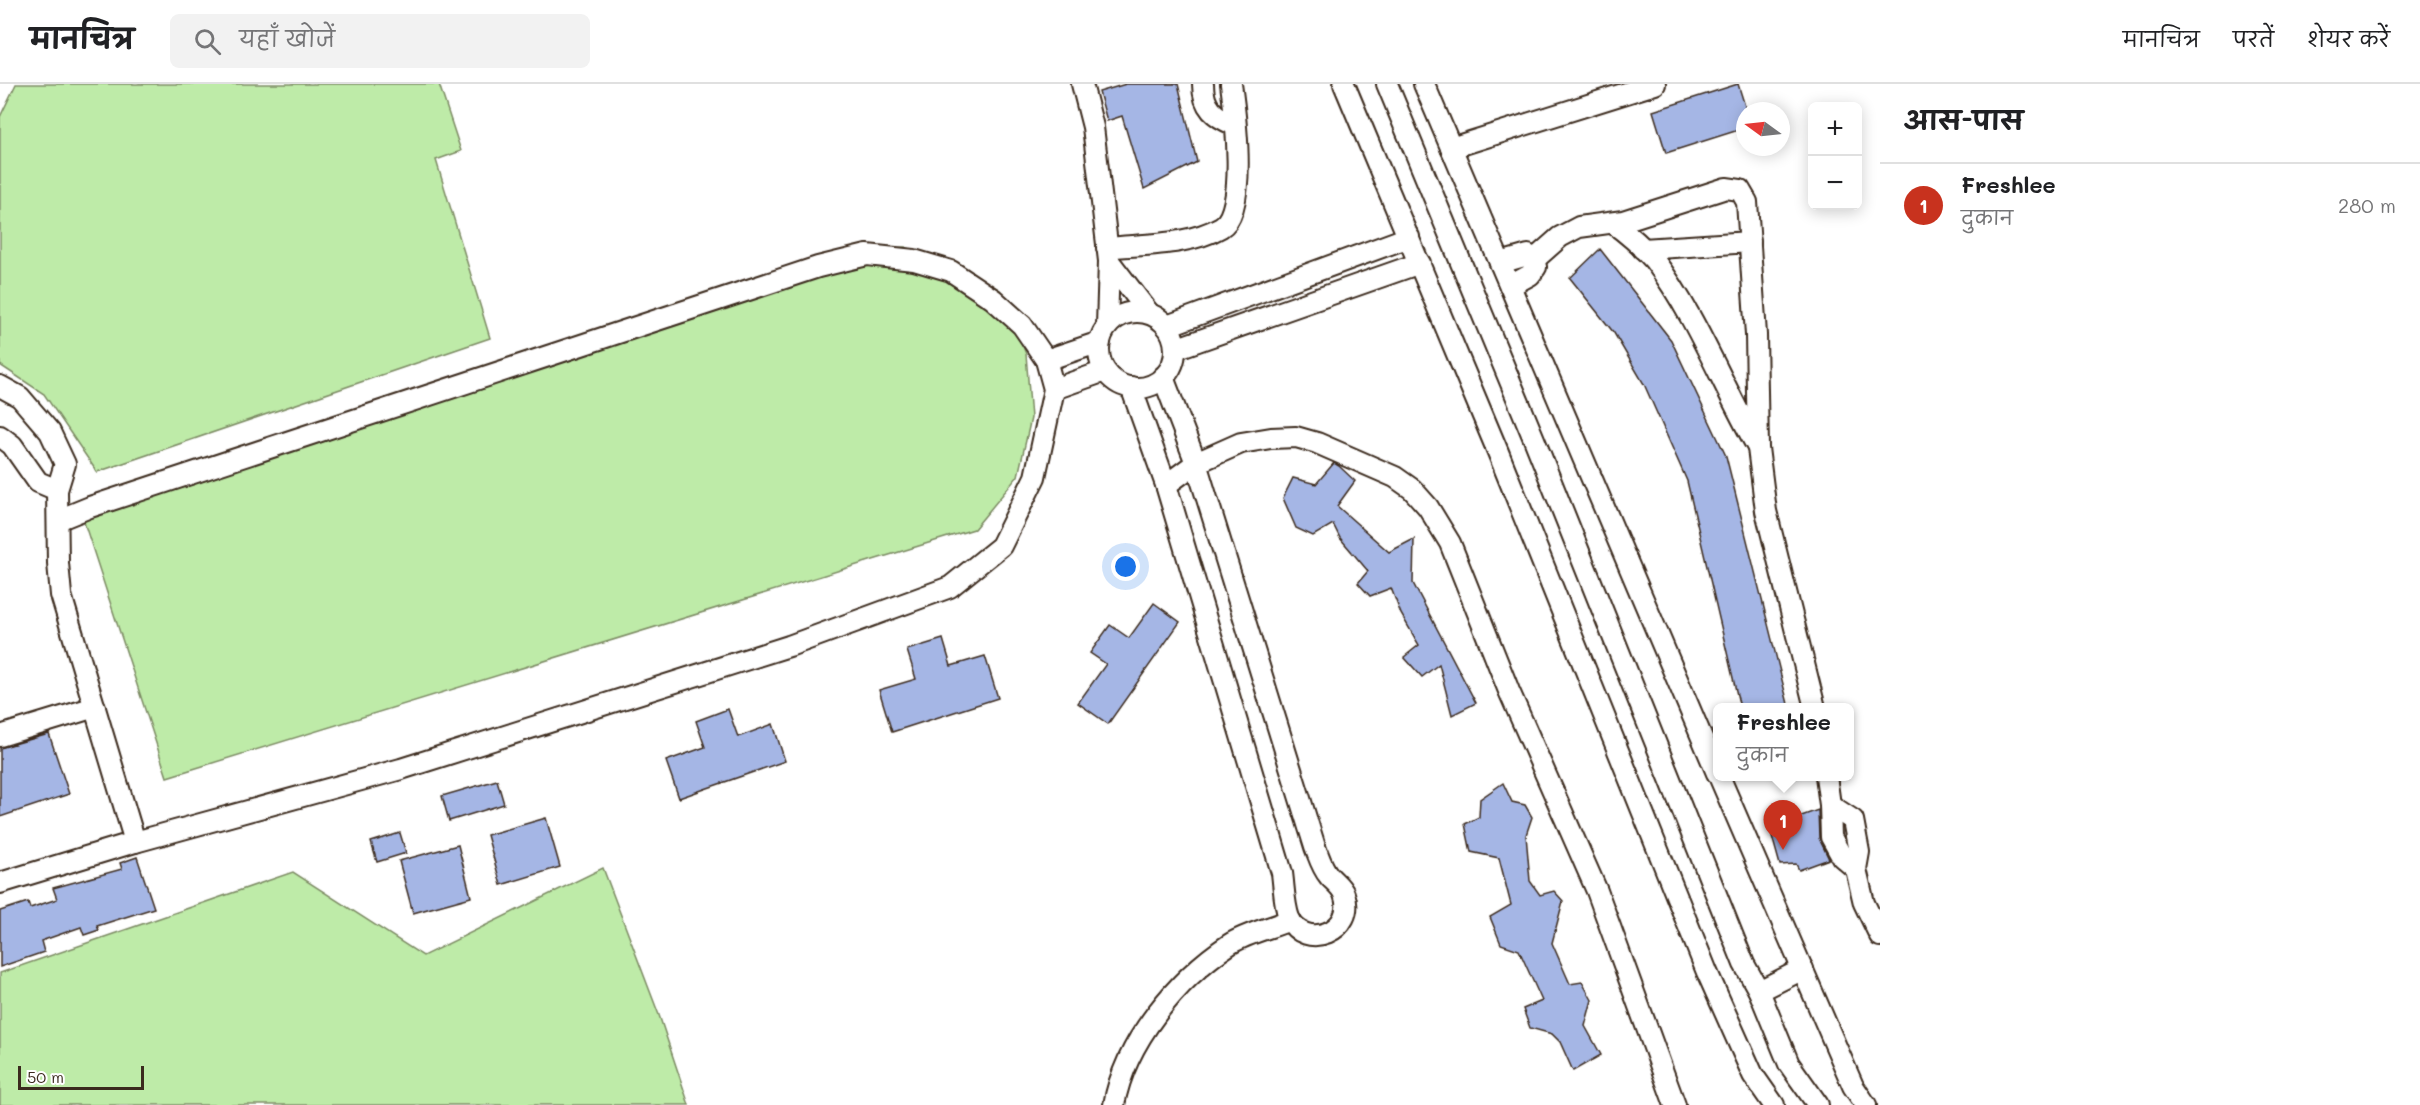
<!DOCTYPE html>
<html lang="hi">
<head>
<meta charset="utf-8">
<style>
	:root { --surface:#fff; --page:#f2f2f2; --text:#202124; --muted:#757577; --line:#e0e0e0; --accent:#c8321e }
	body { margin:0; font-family:Mali,"Playpen Sans Deva",sans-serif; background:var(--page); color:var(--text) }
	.controls { position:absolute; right:18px; top:18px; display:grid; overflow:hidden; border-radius:9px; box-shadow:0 3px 15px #0003 }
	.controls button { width:54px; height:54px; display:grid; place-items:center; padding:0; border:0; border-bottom:2px solid var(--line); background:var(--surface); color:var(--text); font:30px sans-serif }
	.compass { position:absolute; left:1736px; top:18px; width:54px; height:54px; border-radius:50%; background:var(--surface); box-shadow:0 3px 15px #0003; rotate:285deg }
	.scale { position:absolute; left:18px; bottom:15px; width:126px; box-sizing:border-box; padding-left:6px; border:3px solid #3b2a1e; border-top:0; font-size:16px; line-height:21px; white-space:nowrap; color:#3b2a1e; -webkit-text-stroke:4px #fff; paint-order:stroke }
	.you { position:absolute; left:1126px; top:483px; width:21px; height:21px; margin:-15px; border:4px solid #fff; border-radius:50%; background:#1a73e8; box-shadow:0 0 0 9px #1a73e833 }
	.badge { display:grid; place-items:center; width:39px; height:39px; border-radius:50%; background:var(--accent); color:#fff; font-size:20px; font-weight:700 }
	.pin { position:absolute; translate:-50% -50px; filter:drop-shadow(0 2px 3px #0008) }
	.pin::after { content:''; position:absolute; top:32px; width:21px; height:18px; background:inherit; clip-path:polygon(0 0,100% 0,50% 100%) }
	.popup { position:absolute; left:1713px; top:619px; width:141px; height:78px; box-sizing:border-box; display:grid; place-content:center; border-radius:9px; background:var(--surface); filter:drop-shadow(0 2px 4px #0005); font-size:20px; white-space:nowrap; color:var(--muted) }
	.popup b { font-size:22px; color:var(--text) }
	.popup::after { content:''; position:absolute; left:50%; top:100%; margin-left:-12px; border:12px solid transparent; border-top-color:var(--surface) }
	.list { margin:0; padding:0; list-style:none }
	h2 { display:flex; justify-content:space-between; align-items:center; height:78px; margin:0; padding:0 24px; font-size:26px }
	h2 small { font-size:20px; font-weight:400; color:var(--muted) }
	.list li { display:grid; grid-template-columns:39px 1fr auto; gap:18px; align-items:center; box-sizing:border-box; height:84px; padding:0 24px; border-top:2px solid var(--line) }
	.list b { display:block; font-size:22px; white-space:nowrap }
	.list p { margin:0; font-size:20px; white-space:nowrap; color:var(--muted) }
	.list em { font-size:20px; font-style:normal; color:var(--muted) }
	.icon { flex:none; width:33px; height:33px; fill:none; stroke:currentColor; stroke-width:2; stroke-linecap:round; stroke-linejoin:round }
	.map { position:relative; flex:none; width:1880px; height:1021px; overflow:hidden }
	header { display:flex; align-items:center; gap:36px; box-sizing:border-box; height:84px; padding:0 30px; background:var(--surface); border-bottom:2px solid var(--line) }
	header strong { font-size:28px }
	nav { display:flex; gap:33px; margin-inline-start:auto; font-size:21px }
	.search { width:420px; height:54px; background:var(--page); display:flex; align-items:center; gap:15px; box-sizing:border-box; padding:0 21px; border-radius:9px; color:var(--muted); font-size:22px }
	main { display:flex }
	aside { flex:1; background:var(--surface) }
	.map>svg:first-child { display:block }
	.green { fill:#beeba8; stroke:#7c8a63; stroke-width:1.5 }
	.building { fill:#a5b6e5; stroke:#3b2a1e; stroke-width:1.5 }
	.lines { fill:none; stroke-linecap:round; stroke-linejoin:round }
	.minor-casing { stroke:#3b2a1e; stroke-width:24 }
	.minor { stroke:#fff; stroke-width:20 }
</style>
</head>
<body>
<header>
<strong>मानचित्र</strong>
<div class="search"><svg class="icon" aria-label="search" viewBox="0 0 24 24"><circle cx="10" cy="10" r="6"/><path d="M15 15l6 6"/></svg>यहाँ खोजें</div>
<nav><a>मानचित्र</a><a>परतें</a><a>शेयर करें</a></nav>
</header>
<main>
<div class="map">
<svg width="1880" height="1021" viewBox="0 0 1880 1021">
	<rect width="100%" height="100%" fill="#fff"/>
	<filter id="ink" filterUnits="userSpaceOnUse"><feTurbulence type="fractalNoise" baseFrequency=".0167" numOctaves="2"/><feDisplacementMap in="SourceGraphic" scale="12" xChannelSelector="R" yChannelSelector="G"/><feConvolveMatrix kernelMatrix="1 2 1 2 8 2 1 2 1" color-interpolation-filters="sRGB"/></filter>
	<g filter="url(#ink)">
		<g class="green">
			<path d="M16,0h423l22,67 -25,9 54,178 -393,134 -53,-78 -44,-29v-248z"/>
			<path d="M905,163l46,15 49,28 26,64 5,64 -13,58 -44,53 -807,248 -84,-258 782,-270z"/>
			<path d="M603,784l56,147 30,90h-689v-132l293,-101 130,84z"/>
		</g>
		<g class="building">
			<path d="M1126,0h52l19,78 -53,27 -22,-73 -15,5 -8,-29z"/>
			<path d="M1738,0l7,22v22l-79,25 -13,-42z"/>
			<path d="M1600,165l71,91 55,116 63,252h-49l-53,-227 -43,-97 -30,-51 -44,-55z"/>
			<path d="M1334,379l5,3 16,15 -18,25 52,46 25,-13 -1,44 63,120 -24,12 -13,-51 -17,13 -18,-20 15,-12 -18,-31 -10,-26 -21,8 -12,-13 10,-12 -28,-33 -7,-14 -20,12 -17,-8 -13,-30 10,-20 23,6z"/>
			<path d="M1154,519l26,19 -72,102 -30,-21 28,-39 -16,-11 20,-28 19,13z"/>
			<path d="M943,555l8,27 34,-10 13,42 -106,34 -13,-42 37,-11 -9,-29z"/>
			<path d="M728,625l10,28 35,-13 12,37 -106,37 -13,-37 39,-14 -9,-26z"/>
			<path d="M49,650l20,60 -69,23v-69z"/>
			<path d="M497,696l7,24 -55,17 -7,-25z"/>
			<path d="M1503,699l9,19 13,3 7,12 -6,18 4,46 10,14 14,-4 9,10 -11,42 18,41 12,-2 10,18 -7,26 16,29 -28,16 -13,-29 -8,-8 -22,-6 -7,-19 19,-8 -23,-51 -18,-6 -11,-27 21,-12 -12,-47 -28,-6 -6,-28 14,-7 1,-18z"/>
			<path d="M1818,726l1,28 10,21 -30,11 -3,-6 -16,1 -8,-29 13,-4 -3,-9z"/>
			<path d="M546,734l14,49 -59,18 -14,-50z"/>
			<path d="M400,749l6,20 -29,9 -6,-20z"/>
			<path d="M458,761l13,52 -58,16 -14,-52z"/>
			<path d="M137,773l17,51 -57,18 2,4 -15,5 -3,-8 -40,14 3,11 -44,15v-56l28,-9 2,6 27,-9 -4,-11 69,-19 -2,-6z"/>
		</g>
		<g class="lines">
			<defs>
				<g id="minor">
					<path d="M1082,0l11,43 16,134 -2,65"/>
					<path d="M1203,0c0,24 12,33 32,41"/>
					<path d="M1344,0l154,368 209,520 46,103 21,30"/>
					<path d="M1387,0l147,355 210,525 15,27 30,73 29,41"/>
					<path d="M1424,0l293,689"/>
					<path d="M1451,64l204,-64"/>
					<path d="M1613,139c15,11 29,23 41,37 43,57 68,125 103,186"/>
					<path d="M1107,164c37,-4 81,-2 114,-21 27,-15 14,-115 10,-143"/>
					<path d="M1643,165l107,-7"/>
					<path d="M1534,176l26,-23 19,-10 44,-6 103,-33 14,2 7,12 9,133 2,113 8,63 49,197"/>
					<path d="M1109,177l40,52"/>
					<path d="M1500,179l28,-8 6,5 2,7 -6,8 -20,11"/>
					<circle cx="1137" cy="266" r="38"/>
					<path d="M1167,242l242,-89"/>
					<path d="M1175,265l245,-86"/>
					<path d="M1046,276l54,-18"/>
					<path d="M0,302l20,11 30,35 15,32 -8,26 1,73 3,32 74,247"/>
					<path d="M1131,303l35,98 116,388c2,14 2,31 7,45 15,34 69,13 55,-24 -3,-8 -10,-12 -15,-18 -7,-8 -10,-19 -14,-29l-119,-384 -33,-86"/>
					<path d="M1054,305l51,-18"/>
					<path d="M0,352l12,9 26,37 19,8"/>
					<path d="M1166,401l30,-22 45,-20 30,-5 25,-1 21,6 78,34 17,12 16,18 22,36 59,148 88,200 78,214"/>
					<path d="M0,652l95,-29"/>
					<path d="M1719,692l134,310 13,19"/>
					<path d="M1826,692l4,29 1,32 11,20 14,12 8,34 16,33"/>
					<path d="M1830,721l23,15 6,32 -3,17"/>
					<path d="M0,799l135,-41 266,-73 388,-123 161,-59 51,-41 34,-69 19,-88 -8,-29 -24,-35 -29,-26 -42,-28 -37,-11 -47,-5 -49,12 -728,240 -32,13"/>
					<path d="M1759,907l44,-22"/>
					<path d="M1114,1021c11,-63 63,-126 116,-161 17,-11 41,-16 60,-24"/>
				</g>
			</defs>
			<use href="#minor" class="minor-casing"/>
			<use href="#minor" class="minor"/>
		</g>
	</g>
</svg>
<div class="controls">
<button>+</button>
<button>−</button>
</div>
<svg class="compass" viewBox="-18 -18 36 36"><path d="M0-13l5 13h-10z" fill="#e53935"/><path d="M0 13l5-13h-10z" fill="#757577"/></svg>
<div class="scale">50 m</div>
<div class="you"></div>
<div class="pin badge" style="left:1783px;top:766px">1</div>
<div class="popup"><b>Freshlee</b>दुकान</div>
</div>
<aside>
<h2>आस-पास<small></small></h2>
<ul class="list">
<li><span class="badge">1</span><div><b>Freshlee</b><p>दुकान</p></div><em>280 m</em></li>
</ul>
</aside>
</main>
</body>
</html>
